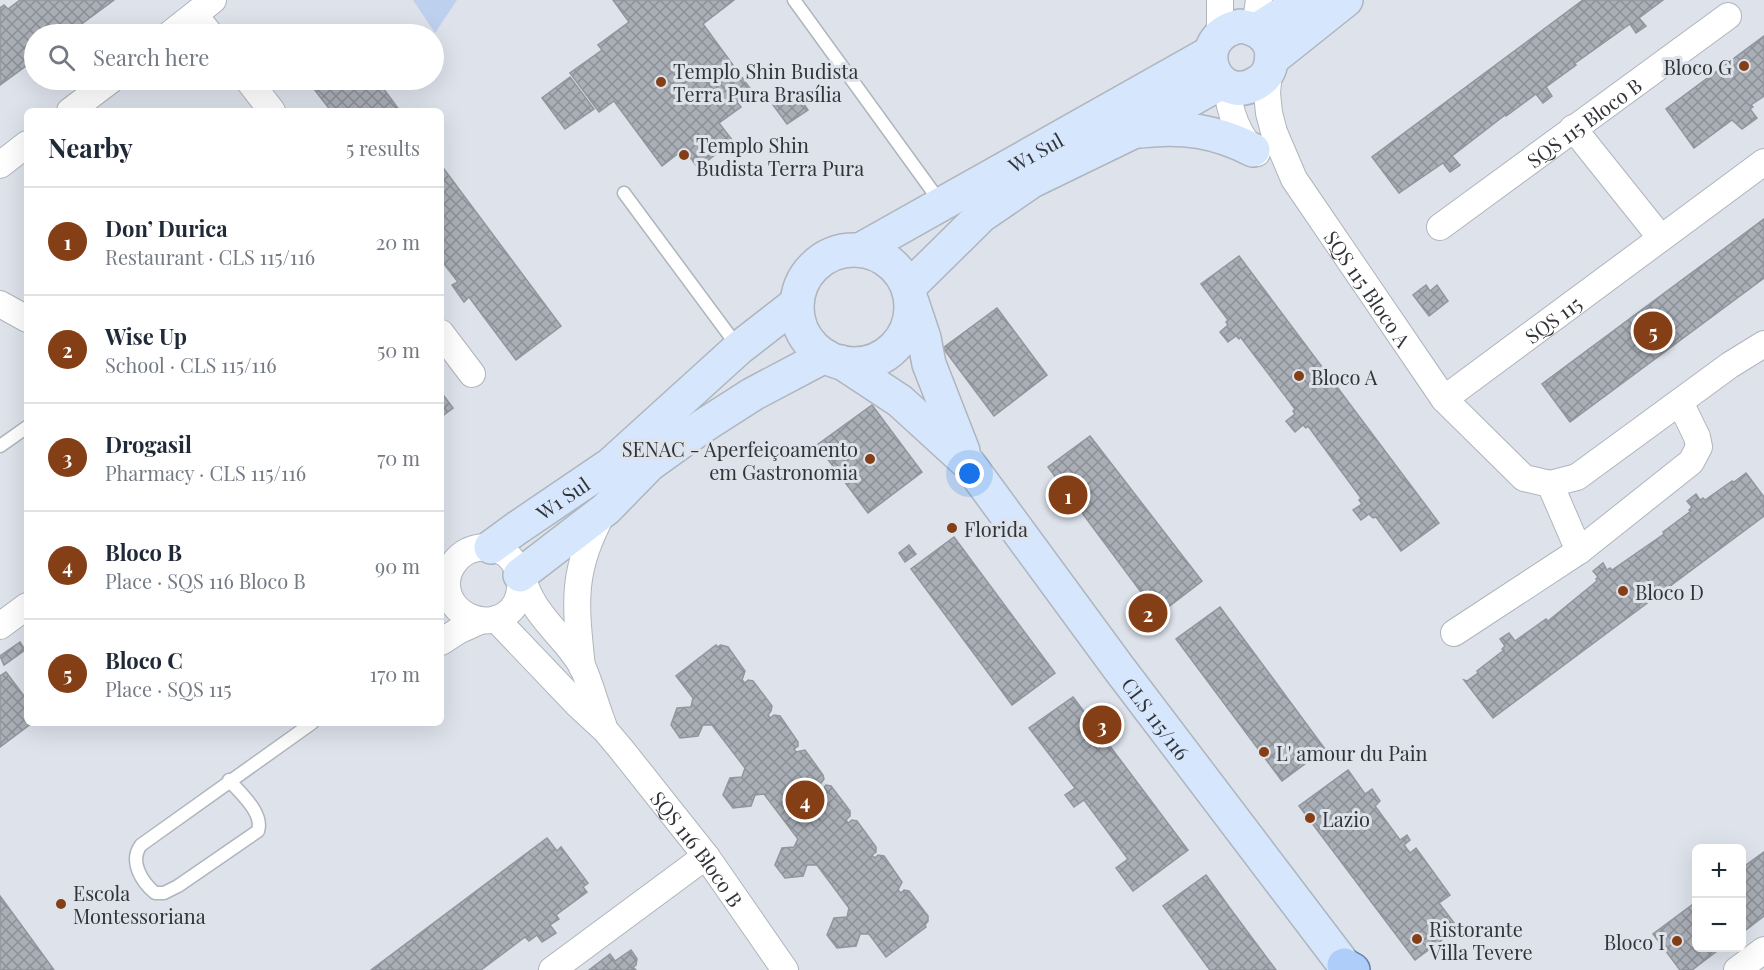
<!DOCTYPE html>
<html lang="en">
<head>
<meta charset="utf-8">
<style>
	:root { --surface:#fff; --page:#f2f2f3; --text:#1f2937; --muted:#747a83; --line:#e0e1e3; --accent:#843f16 }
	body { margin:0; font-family:"Playfair Display",serif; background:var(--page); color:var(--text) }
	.controls { position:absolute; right:18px; bottom:18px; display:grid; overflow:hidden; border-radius:9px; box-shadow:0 6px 24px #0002 }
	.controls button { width:54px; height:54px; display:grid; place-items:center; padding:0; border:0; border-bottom:2px solid var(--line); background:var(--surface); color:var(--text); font:30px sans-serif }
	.you { position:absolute; left:970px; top:474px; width:21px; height:21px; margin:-15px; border:4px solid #fff; border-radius:50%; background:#1a73e8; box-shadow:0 0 0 9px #1a73e833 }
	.badge { display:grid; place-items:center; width:39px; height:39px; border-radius:50%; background:var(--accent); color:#fff; font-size:20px; font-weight:700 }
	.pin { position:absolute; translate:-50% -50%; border:3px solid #fff; box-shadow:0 2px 6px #0006 }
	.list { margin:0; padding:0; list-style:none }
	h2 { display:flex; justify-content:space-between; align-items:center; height:78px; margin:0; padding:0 24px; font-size:26px }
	h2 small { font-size:20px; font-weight:400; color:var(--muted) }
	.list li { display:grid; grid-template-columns:39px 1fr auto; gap:18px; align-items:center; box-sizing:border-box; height:108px; padding:0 24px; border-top:2px solid var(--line) }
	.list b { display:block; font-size:22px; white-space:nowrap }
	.list p { margin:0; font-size:20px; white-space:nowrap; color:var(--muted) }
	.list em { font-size:20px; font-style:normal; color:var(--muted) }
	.icon { flex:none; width:33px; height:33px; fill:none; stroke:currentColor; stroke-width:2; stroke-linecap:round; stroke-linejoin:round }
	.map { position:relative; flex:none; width:1764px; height:970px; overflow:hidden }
	.search { position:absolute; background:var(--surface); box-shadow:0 6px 24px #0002; left:24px; top:24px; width:420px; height:66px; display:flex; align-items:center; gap:15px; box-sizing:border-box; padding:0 21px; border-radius:33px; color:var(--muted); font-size:22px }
	.panel { position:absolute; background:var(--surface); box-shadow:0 6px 24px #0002; left:24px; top:108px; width:420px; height:618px; border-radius:9px }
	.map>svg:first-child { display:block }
	.green { fill:#bdd0ed }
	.building { fill:url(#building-cross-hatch); stroke:#91969e; stroke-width:1.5 }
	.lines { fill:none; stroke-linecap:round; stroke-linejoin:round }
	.lane-casing { stroke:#afb5bd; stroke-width:15 }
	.street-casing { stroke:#afb5bd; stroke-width:28 }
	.secondary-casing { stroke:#afb5bd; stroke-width:36 }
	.primary-casing { stroke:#6081b3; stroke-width:36 }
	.lane { stroke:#fff; stroke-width:12 }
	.street { stroke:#fff; stroke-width:26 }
	.secondary { stroke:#d6e6fc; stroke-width:33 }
	.primary { stroke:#aecdf9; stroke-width:33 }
	.poi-dot { fill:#843f16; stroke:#dde2eb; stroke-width:2 }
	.labels { text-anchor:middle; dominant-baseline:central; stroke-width:6; stroke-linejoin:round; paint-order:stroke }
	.poi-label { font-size:20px; fill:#323438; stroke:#dde2eb; text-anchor:start }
	.street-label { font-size:20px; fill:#323438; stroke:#dde2eb }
</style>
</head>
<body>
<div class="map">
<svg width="1764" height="970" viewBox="0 0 1764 970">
	<defs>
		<pattern id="building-cross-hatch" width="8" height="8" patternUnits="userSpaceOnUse" patternTransform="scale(1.5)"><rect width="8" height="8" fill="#aaafb7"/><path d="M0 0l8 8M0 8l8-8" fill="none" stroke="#8b8f96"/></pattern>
	</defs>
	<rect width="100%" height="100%" fill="#dde2eb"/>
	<path class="green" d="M413,0h44l-22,33z"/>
	<g class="building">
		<path d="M20,0h94l-46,34h-34v26l-34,25v-77l4,-3 4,4z"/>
		<path d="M613,0h121l-31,24 49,67 -15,11 4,5 -22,16 14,18 -35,27 -14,-19 -22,17 -48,-65 -15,11 -29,-39 32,-23 -4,-5 31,-23z"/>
		<path d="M1583,0h80l-24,18 7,8 -10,7 -6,-9 -56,40 2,1 -30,22 6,9 -9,7 -7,-9 -30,22 -1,-1 -53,41 8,9 -10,7 -7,-9 -44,30 -27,-36z"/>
		<path d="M1764,36v60l-13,9 2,2 -3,2 7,9 -15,11 -10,-9 -38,28 -28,-39z"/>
		<path d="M570,77l24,32 -29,20 -23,-31z"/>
		<path d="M307,80h70l23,31h-69z"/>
		<path d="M794,89l14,21 -21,14 -14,-19z"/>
		<path d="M441,165l120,161 -45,34 -47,-63 -5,5 -12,-17 6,-3 -17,-22z"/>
		<path d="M1764,219v59l-194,144 -28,-38z"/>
		<path d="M1239,256l200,267 -38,28 -25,-34 -3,1 -4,-4 -8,6 -8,-10 9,-6 -3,-4 2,-2 -53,-72 -2,2 -3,-3 -8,7 -9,-11 9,-7 -2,-3 2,-2 -53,-70 -1,-2 -2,2 -3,-3 -8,6 -8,-10 8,-7 -2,-3 2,-2 -27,-36z"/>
		<path d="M1426,285l4,6 7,-6 11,16 -19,15 -16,-21z"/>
		<path d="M997,308l50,67 -53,41 -51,-68z"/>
		<path d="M441,392l12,16 -12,9z"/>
		<path d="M872,405l50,67 -54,41 -51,-68z"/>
		<path d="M1090,436l112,145 -44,34 -110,-148z"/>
		<path d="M1746,473l18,24v19l-271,202 -29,-38 3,1 11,-8 -1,-2 27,-21 -2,-1 3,-3 -5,-7 9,-6 6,8 31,-22 2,2 49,-40 -1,-2 2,-2 -5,-6 10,-8 4,7 3,-2 2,2 52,-36 -1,-2 28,-21 -2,-1 3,-3 -5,-6 9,-7 4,6 3,-2 2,2 27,-19 2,1z"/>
		<path d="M954,537l101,136 -43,32 -101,-136z"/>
		<path d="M909,545l7,9 -11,8 -6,-9z"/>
		<path d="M1220,607l105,142 -43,32 -106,-142z"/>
		<path d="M20,642l5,8 -21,15 -4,-9z"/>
		<path d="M716,645l1,2 4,-2 7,2 17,24 -3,9 3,3 3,-3 5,1 19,25 -1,5 -3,4 2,3 4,-3 6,1 18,26v4l-4,3 2,3 9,-2 18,25 1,4 -4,5 3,5 3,-4 5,1 19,25v5l-4,4 2,3 4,-3 5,1 19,26v5l-4,3 3,3 3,-3 6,1 18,26 -4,8 3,3 3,-3 5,1 19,25v5l-3,4 1,2 -40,30 -17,-23h-9l-4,12 -19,2 -10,-13 7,-17 13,-1 2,-9 -32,-43h-10l-4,11 -18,2 -10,-13 7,-17 12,-1 4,-8 -34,-45 -9,1 -4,11 -18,2 -10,-13 7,-17 12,-1 3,-9 -33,-43h-9l-5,11 -18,2 -9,-13 6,-17 14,-1 2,-9 -17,-22z"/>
		<path d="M6,672l21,28v23h5l-32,24v-71z"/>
		<path d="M1073,697l115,153 -55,41 -17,-23 12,-9 -44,-59 -10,7 -9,-12 10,-7 -46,-60z"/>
		<path d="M1348,770l17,24 7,-5 8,12 -5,5 25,34 7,-5 3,5 -6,5 6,8 6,-5 34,47 -11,8 19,25 -43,32 -116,-154z"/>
		<path d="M547,838l10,13 4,-4 27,36 -5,4 4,5 -31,23 3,4 -9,6 6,8 -14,9 -5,-7 -8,6 -4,-4 -44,33h-110z"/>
		<path d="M1764,852v64l-22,17v-65z"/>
		<path d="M1206,875l26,36 44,59h-66l-3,-4 -44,-60z"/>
		<path d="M0,896l22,30 32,44h-54z"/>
		<path d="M1696,902v46h25l-29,22h-12l-27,-36z"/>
		<path d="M631,950l6,9 -1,6 -3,2 3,3h-47l21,-16 5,7z"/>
	</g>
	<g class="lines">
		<defs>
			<g id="lane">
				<path d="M794,0l147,203"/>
				<path d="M624,193l114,154"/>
				<path d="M0,446l27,-19"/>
				<path d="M229,780c11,13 35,33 29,51l-80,55 -14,7h-9c-14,-12 -26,-32 -14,-48l171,-122"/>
			</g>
			<g id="street">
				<path d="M195,16l15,18"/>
				<path d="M1250,28l7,-14 2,-14"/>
				<path d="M170,34l43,-34"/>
				<path d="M1220,35v-35"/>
				<path id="s1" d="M1269,72l-2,21 2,20 5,19 20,47 150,220 80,79 26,6 29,67"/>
				<path d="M248,80l24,31"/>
				<path d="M1227,87c2,23 11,51 30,66"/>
				<path d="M70,111l41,-31"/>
				<path d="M1573,128l88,110"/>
				<path d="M0,165l27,-21"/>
				<path id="s2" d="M1440,227l288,-211"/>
				<path d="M0,304l27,15"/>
				<path d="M441,333l31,41"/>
				<path id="s3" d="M1444,399l320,-237"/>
				<path d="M1550,484l27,-7 153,-112 34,-21"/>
				<path d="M521,580c-1,11 -2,22 -10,30 -22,23 -64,5 -64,-26 0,-14 9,-27 21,-33 11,-5 24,-5 35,1 17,10 20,34 30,50 12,22 39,44 50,66 7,15 13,39 20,56"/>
				<path id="s4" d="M496,619l82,86 27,25 16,19 85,107 79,114"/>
				<path d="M0,626l27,-20"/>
				<path d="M1454,633l125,-82 112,-89 8,-15 -2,-10 -17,-35"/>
				<path d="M441,642l17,-11 22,-10"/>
				<path d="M582,667c-7,-65 -11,-97 22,-156"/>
				<path d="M552,970l154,-114"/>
				<path d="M1737,970l27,-20"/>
			</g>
			<g id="secondary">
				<path d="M1240,26c22,3 37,17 30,41 -2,8 -8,13 -15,17 -40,22 -68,-46 -15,-58z"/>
				<path d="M1257,30l47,-30"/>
				<path d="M1272,59l74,-59"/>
				<path d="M1141,131c42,-5 75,0 112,19"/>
				<path id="s5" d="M860,250l350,-197"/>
				<circle cx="854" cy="307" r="57"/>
				<path d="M909,287l72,-71 51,-35 101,-49 89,-50"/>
				<path d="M912,302l12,36 5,26 34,87"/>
				<path id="s6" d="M841,362l59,39 69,63 149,203 230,303"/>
				<path id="s7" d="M491,547l26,-19 93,-63 129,-117 58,-45"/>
				<path d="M520,575l86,-66 44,-45 53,-38 50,-32 72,-38"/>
			</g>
			<path id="primary" d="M1344,965l9,5"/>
		</defs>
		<use href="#lane" class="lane-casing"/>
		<use href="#street" class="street-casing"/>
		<use href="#secondary" class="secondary-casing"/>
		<use href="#primary" class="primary-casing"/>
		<use href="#lane" class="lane"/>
		<use href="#street" class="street"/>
		<use href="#secondary" class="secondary"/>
		<use href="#primary" class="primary"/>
	</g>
	<g class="poi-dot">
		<circle cx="1744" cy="66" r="6"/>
		<circle cx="661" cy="82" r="6"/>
		<circle cx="684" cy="155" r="6"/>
		<circle cx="1299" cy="376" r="6"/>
		<circle cx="870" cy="459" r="6"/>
		<circle cx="952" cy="528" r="6"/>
		<circle cx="1623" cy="591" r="6"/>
		<circle cx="1264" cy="752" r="6"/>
		<circle cx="1310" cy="818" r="6"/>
		<circle cx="61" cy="904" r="6"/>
		<circle cx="1417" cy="939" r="6"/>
		<circle cx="1677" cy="941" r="6"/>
	</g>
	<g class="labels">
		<g class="poi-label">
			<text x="1732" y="66" text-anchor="end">Bloco G</text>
			<text x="673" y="70">Templo Shin Budista<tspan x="673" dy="23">Terra Pura Brasília</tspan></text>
			<text x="696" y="144">Templo Shin<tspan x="696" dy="23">Budista Terra Pura</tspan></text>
			<text x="1311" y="376">Bloco A</text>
			<text x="858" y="448" text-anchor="end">SENAC - Aperfeiçoamento<tspan x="858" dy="23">em Gastronomia</tspan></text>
			<text x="964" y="528">Florida</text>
			<text x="1635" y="591">Bloco D</text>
			<text x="1276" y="752">L' amour du Pain</text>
			<text x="1322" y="818">Lazio</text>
			<text x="73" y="892">Escola<tspan x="73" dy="23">Montessoriana</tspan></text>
			<text x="1429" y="928">Ristorante<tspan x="1429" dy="23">Villa Tevere</tspan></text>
			<text x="1665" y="941" text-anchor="end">Bloco I</text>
		</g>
		<g class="street-label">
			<text stroke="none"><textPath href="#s2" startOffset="178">SQS 115 Bloco B</textPath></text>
			<text stroke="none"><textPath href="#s5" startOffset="201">W1 Sul</textPath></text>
			<text stroke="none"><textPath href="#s1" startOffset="244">SQS 115 Bloco A</textPath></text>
			<text stroke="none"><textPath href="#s3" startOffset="135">SQS 115</textPath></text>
			<text stroke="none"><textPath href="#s7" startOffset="87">W1 Sul</textPath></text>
			<text stroke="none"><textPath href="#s6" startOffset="480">CLS 115/116</textPath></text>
			<text stroke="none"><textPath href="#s4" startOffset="306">SQS 116 Bloco B</textPath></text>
		</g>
	</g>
</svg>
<div class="controls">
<button>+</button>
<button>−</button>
</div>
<div class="you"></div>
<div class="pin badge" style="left:1068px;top:495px">1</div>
<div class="pin badge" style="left:1148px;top:613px">2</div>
<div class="pin badge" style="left:1102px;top:725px">3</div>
<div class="pin badge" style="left:805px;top:800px">4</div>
<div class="pin badge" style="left:1653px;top:331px">5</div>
<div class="search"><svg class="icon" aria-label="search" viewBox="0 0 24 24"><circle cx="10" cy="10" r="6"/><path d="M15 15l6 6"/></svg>Search here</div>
<section class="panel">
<h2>Nearby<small>5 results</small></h2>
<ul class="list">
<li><span class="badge">1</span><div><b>Don’ Durica</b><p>Restaurant · CLS 115/116</p></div><em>20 m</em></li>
<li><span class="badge">2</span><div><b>Wise Up</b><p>School · CLS 115/116</p></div><em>50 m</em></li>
<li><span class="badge">3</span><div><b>Drogasil</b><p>Pharmacy · CLS 115/116</p></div><em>70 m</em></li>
<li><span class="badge">4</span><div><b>Bloco B</b><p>Place · SQS 116 Bloco B</p></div><em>90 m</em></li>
<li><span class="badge">5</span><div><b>Bloco C</b><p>Place · SQS 115</p></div><em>170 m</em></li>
</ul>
</section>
</div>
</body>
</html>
